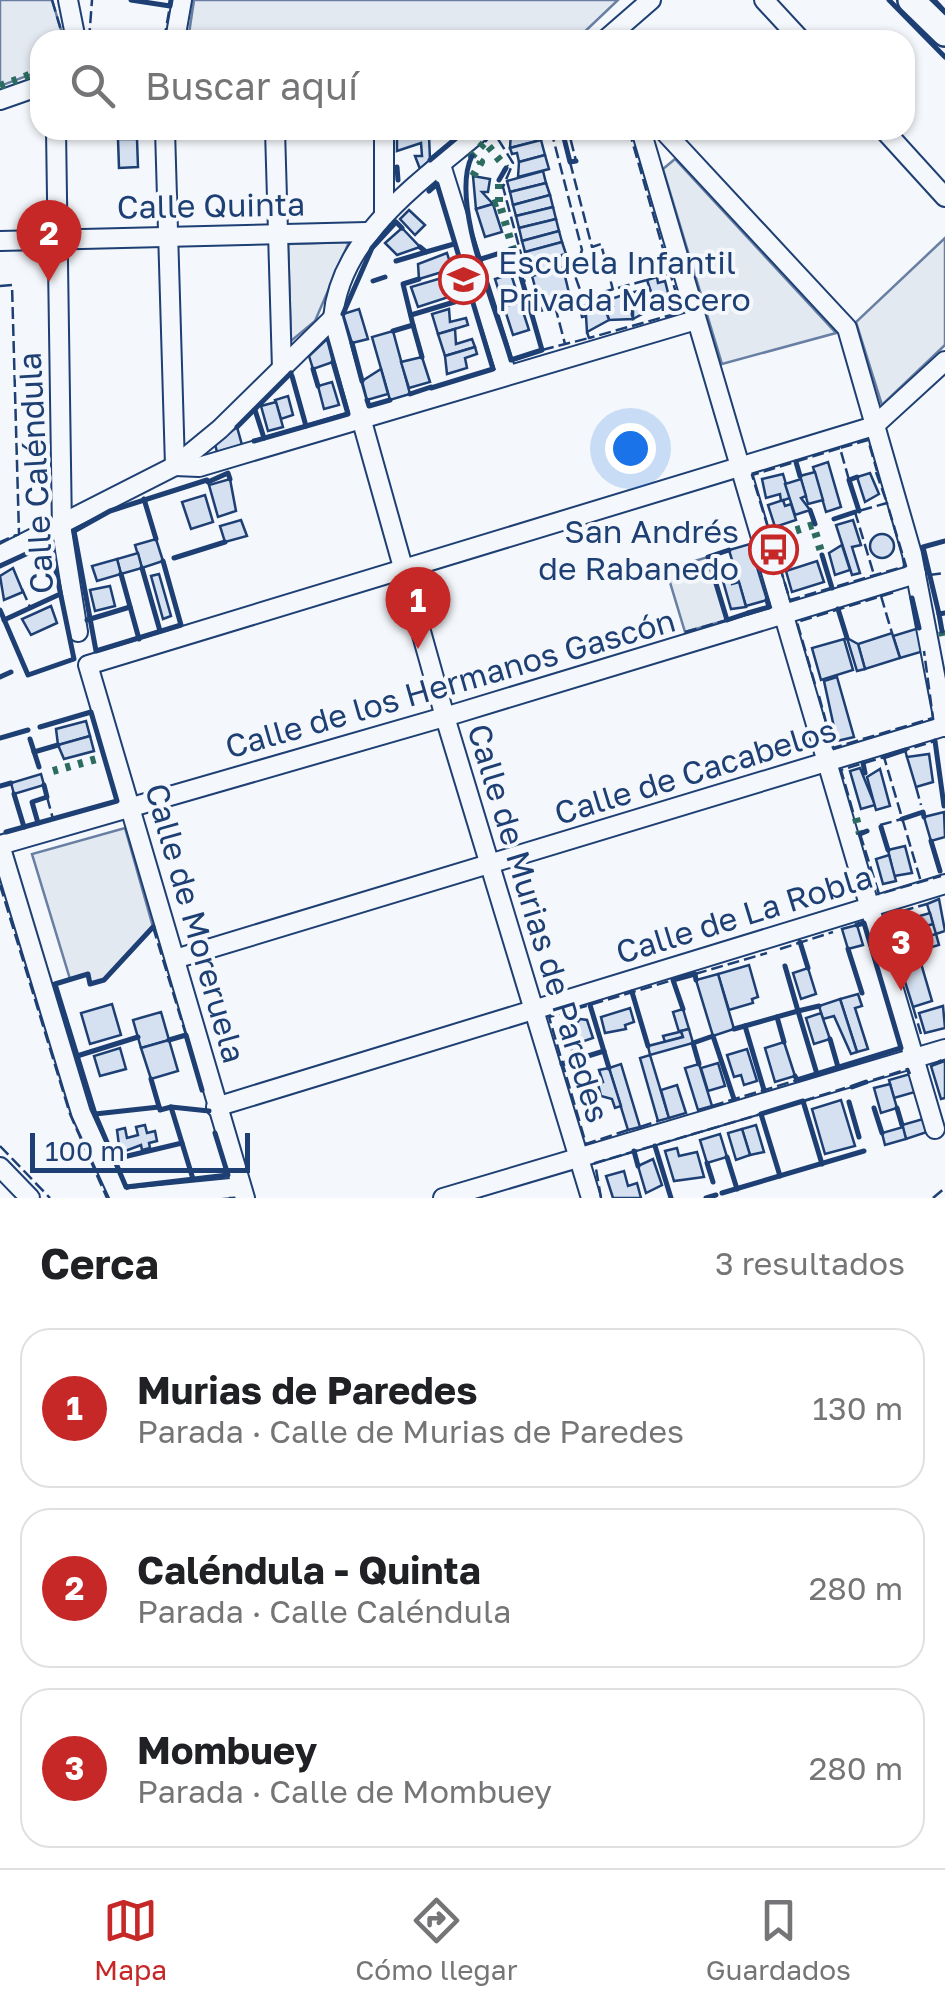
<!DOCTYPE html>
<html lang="es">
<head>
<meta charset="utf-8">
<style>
	:root { --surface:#fff; --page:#f2f2f2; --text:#202124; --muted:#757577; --line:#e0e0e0; --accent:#c62828 }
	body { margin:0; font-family:"Golos Text",sans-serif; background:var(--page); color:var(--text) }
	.scale { position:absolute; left:30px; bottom:25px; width:220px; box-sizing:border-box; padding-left:10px; border:5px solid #1d3f73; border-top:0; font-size:28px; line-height:35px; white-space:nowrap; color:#1d3f73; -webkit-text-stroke:8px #f4f7fb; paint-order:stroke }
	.you { position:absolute; left:630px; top:448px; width:35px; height:35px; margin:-25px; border:8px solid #fff; border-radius:50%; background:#1a73e8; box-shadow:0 0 0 15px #1a73e833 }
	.badge { display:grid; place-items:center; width:65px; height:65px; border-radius:50%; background:var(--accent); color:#fff; font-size:32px; font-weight:700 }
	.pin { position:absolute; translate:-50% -82px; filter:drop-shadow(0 2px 5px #0008) }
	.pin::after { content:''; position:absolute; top:52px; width:35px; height:30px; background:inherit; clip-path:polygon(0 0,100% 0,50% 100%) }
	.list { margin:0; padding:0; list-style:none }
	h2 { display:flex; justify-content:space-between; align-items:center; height:130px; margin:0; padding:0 40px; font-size:42px }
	h2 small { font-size:32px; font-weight:400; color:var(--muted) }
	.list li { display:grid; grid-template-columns:65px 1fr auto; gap:30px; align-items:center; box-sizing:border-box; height:160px; margin:0 20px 20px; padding:0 20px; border:2px solid var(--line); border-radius:30px }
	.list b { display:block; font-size:38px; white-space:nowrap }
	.list p { margin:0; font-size:32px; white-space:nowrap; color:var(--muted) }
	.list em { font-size:32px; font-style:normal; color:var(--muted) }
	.icon { flex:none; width:55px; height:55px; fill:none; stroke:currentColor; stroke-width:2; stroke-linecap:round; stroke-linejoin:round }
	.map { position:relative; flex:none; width:945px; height:1198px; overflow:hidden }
	.search { position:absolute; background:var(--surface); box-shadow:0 2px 8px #0004; left:30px; right:30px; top:30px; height:110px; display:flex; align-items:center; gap:25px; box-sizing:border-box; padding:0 35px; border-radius:30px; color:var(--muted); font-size:38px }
	.sheet { height:670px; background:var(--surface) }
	nav { display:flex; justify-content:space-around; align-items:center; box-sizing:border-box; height:140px; border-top:2px solid var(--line); background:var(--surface); font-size:28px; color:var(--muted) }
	nav a { display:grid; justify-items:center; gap:5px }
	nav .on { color:var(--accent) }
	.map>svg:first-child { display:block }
	.green { fill:#e3e9f0; stroke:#687fa3; stroke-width:2.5 }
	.building { fill:#d5e0f0; stroke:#1d3f73; stroke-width:2.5 }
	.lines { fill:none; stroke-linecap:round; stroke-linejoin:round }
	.minor-casing { stroke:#1d3f73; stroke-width:22 }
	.highway-casing { stroke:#1d3f73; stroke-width:30 }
	.minor { stroke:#f4f7fb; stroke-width:18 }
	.highway { stroke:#f4f7fb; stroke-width:25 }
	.hedge { stroke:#2c6c60; stroke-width:8; stroke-dasharray:5 8; stroke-linecap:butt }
	.fence { stroke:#1d3f73; stroke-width:2.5; stroke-dasharray:12 5; stroke-linecap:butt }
	.wall { stroke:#1d3f73; stroke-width:5 }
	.labels { text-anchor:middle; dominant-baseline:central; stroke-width:8; stroke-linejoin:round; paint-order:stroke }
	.street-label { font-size:32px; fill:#1d3f73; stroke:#f4f7fb }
	.poi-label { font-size:32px; fill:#1d3f73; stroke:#f4f7fb; text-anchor:start }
</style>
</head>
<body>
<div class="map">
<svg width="945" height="1198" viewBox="0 0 945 1198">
	<rect width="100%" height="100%" fill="#f4f7fb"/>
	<g class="green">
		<path d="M0,0h52l12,40h-24v31l-40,15z"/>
		<path d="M194,0h424l-42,40h-388z"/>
		<path d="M675,159l12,13 149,161 -114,31 -59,-195z"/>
		<path d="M945,238v107l-63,60 -26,-83z"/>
		<path d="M349,242l-34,79 -24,20 -3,-97z"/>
		<path d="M708,557l19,63 -42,12 -19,-63z"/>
		<path d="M125,828l28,99 -49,53 -14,4 -2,-10 -18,5 -38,-125z"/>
	</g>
	<g class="building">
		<path d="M539,130l2,10 -31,8 1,-16z"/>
		<path d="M429,135l1,25 -10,9 -5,-13h7l-1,-13 -24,8v-15z"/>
		<path d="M118,139h19l1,28 -19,1z"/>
		<path d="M541,140l4,15 -26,7 -2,-9 -5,1 -2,-6z"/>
		<path d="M545,155l4,14 -31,8 1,-15z"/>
		<path d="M543,171l3,12 -36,9 -3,-11z"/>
		<path d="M473,176l17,3 -2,13h-6l11,12 -17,5z"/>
		<path d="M546,183l4,12 -37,10 -3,-13z"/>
		<path d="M550,195l3,12 -37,9 -3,-11z"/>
		<path d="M493,204l9,28 -17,5 -9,-28z"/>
		<path d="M553,207l3,12 -37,9 -3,-12z"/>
		<path d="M409,210l16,15 -10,10 -15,-16z"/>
		<path d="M556,219l3,12 -37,10 -3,-13z"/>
		<path d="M402,228l18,19 -23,8 -12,-12z"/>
		<path d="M559,231l3,11 -37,10 -3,-11z"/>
		<path d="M562,242l4,12 -37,10 -4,-12z"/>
		<path d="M447,253l5,16 -33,10 -1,-15z"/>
		<path d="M566,254l3,12 -37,10 -3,-12z"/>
		<path d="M563,268l6,25 -30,8 -7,-25z"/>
		<path d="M455,274l6,19 -43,14 -7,-20z"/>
		<path d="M511,274l9,28 -16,5 -9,-28z"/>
		<path d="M657,277l1,6 7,-2 7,27 -17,-1 -2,-6 7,-2 -2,-6 -6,2 -5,-15z"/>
		<path d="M642,290l2,7 8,-2 3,12 -22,12v-16l-4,1 -3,-10z"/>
		<path d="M626,294l1,18 4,-1 2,8 -24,1 -4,-12 8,-2 -2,-7z"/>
		<path d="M520,302l9,28 -16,5 -9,-28z"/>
		<path d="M595,303l2,7 8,-2 4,12 -22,12 -1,-16 -4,1 -2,-10z"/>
		<path d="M359,309l9,30 -16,4 -9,-29z"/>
		<path d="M449,309l1,13 16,-4 2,7 -30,9 -6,-20z"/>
		<path d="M455,329l1,15 16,-5 3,8 -30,9 -7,-22z"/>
		<path d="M393,331l17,63 -20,6 -18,-63z"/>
		<path d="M327,339l6,23 -20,7 -4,-13z"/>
		<path d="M475,347l2,7 -12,4 2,10 -20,6 -2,-18z"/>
		<path d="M422,357l8,25 -21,6 -8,-26z"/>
		<path d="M381,369l7,25 -21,6 -5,-19z"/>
		<path d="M332,382l7,23 -15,4 -6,-23z"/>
		<path d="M288,396l5,19 -12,4 -6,-19z"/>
		<path d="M276,402l7,25 -15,4 -7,-25z"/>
		<path d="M237,427l5,18 -25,7 -2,-8z"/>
		<path d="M828,462l13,45 -15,5 -13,-45z"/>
		<path d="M815,472l8,28 -15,4 -8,-28z"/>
		<path d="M870,473l9,21 -14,8 -8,-25z"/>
		<path d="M783,474l7,24 -9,3 -1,-7 -14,4 -4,-19z"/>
		<path d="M230,479l6,32 -18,6 -9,-32z"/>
		<path d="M801,479l5,17 -5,2 9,12 -15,5 -10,-31z"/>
		<path d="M205,495l8,27 -22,7 -9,-27z"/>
		<path d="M783,500l2,6 6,-2 5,16 -21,7 -7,-22z"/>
		<path d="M241,520l6,16 -22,6 -5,-16z"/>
		<path d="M853,520l8,25 -9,2 8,26 -8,2 -16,-50z"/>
		<circle cx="882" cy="546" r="12"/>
		<path d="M156,539l7,22 -21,7 -7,-23z"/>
		<path d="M750,544l17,56 -21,6 -17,-56z"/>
		<path d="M842,545l8,25 -15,5 -6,-22z"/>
		<path d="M138,553l4,15 -21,6 -4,-15z"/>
		<path d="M117,559l4,15 -24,7 -5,-15z"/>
		<path d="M817,561l7,21 -32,10 -6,-21z"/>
		<path d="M13,568l10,24 -19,8 -4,-24z"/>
		<path d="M159,574l12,42 -8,3 -12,-43z"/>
		<path d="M730,579l2,5 7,-2 7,25 -15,2 -8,-28z"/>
		<path d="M110,586l5,20 -20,5 -5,-21z"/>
		<path d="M51,606l6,17 -26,12 -9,-16z"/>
		<path d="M919,628l5,23 -24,7 -7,-22z"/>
		<path d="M892,633l8,25 -35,11 -7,-25z"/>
		<path d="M847,638l11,6 7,25 -8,2z"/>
		<path d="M844,639l9,31 -32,10 -9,-32z"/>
		<path d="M837,677l17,60 -17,4 -13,-60z"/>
		<path d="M86,721l4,15 -32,9 -2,-16z"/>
		<path d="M90,736l4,15 -30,8 -6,-14z"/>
		<path d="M929,754l4,28 -17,5 -9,-30z"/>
		<path d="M860,768l15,37 -14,4 -11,-38z"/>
		<path d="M880,769l10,37 -14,4 -9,-33z"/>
		<path d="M41,774l3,11 -30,9 -3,-11z"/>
		<path d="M944,812l1,25 -14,4 -7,-24z"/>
		<path d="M905,846l7,27 -18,3 -6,-26z"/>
		<path d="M889,855l7,26 -13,3 -7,-25z"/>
		<path d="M939,899l6,32 -9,3 -9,-30z"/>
		<path d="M930,913l3,11 -11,3 3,10 11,-3 3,11 -31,9 -10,-32z"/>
		<path d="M857,925l6,20 -15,4 -6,-20z"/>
		<path d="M920,960l12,41 -19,6 -13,-41z"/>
		<path d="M749,965l9,32 -6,2 1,4 -24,7 -11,-36z"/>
		<path d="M808,968l8,26 -15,5 -8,-26z"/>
		<path d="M718,974l16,55 -21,7 -17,-56z"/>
		<path d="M858,994l4,12 -7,2 13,41 -11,3 -17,-53z"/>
		<path d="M840,999l17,53 -6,2 -17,-38 -11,3 -4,-13z"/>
		<path d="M112,1004l9,31 -31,9 -9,-31z"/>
		<path d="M943,1006l2,22 -20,5 -6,-20z"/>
		<path d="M630,1008l4,14 -9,3 1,4 -21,4 -4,-16z"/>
		<path d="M683,1009l6,20 -8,2 2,6 -18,5 -2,-6 16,-4 -6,-20z"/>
		<path d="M161,1012l8,28 -28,8 -8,-28z"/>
		<path d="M821,1013l9,26 -16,5 -8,-26z"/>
		<path d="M580,1019l7,1 6,18 -15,5 1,6 -6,3 -8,-14z"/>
		<path d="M689,1029l4,14 -43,12 -2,-9 35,-9 -2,-6z"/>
		<path d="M169,1040l9,31 -27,8 -10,-31z"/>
		<path d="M784,1042l11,34 -20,6 -10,-34z"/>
		<path d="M120,1048l6,21 -26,7 -6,-20z"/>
		<path d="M747,1049l10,32 -13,4 -3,-10 -7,2 -7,-22z"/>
		<path d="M650,1055l19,63 -11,3 -18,-63z"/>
		<path d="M945,1061v37l-4,1 -10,-33z"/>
		<path d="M718,1063l7,23 -17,5 -7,-23z"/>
		<path d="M621,1064l19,63 -12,3 -19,-62z"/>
		<path d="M699,1064l13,42 -14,4 -13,-42z"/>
		<path d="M609,1068l12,38 -6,2 -3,-9 -11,-3 -3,-12 5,-2 -4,-12z"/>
		<path d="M910,1074l5,18 -21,6 -5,-18z"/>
		<path d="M890,1084l7,24 -16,5 -7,-25z"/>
		<path d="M677,1085l9,28 -17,5 -8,-28z"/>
		<path d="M841,1100l14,46 -30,8 -13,-45z"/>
		<path d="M923,1119l4,13 -21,7 -4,-14z"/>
		<path d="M145,1125l2,8 8,-2 2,10 -8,2 1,5 -8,2 -1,-5 -21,8 -3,-23 8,-2 2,10 11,-3 -2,-8z"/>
		<path d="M756,1125l8,27 -14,3 -8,-26z"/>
		<path d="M903,1127l3,12 -21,6 -3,-12z"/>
		<path d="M742,1129l8,26 -14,5 -8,-27z"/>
		<path d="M720,1134l7,23 -20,6 -7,-23z"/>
		<path d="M677,1148l2,8 18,-4 7,25 -30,4 -9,-30z"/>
		<path d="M653,1159l9,26 -16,8 -8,-27z"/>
		<path d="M624,1171l4,15 9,-3 4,15h-28l-7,-22z"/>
	</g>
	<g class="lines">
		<defs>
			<g id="minor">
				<path d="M68,0l8,40"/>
				<path d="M764,0l37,40"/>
				<path d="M175,40l7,-40"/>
				<path d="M605,40l46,-40"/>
				<path d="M0,100l40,-14"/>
				<path d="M56,130l6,401 16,101"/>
				<path d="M165,130l10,336"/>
				<path d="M275,130l7,239"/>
				<path d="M384,130v86"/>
				<path d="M482,130c-59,50 -142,105 -149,188l112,399 146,481"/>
				<path d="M641,130l294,999"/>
				<path d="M663,130l184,198 65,226 33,173"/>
				<path d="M884,130l61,67"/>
				<path d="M441,165l66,210"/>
				<path d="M0,241l367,-9"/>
				<path d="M175,466l24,1 497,-147"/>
				<path d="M0,555l175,-89 45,-37 113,-111"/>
				<path d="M0,845l458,-132 458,-139"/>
				<path d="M0,845l81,268 39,85"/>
				<path d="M175,959l770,-233"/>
				<path d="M216,1107l729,-223"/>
				<path d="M0,1167l30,31"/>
				<path d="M131,1198l110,-11"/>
				<path d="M245,1198l-157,-533 786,-239 71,-65"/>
				<path d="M443,1198l502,-149"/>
			</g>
			<path id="highway" d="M911,0l34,33"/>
		</defs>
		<use href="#minor" class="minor-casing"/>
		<use href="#highway" class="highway-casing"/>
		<use href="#minor" class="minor"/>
		<use href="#highway" class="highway"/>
		<g class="hedge">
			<path d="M0,86l40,-15"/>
			<path d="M473,176l8,-14 -9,-6 13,-14 21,26"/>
			<path d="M499,202v-22"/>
			<path d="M493,204l6,-2 14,47"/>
			<path d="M771,538l42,-13 9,30"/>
			<path d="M942,631l3,12"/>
			<path d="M53,771l51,-14"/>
			<path d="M856,818l4,16"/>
		</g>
		<g class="fence">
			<path d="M52,0l12,40"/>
			<path d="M89,40l3,-40"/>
			<path d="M164,40l6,-34"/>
			<path d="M551,130l31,120 -8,23 9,25"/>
			<path d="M562,130l2,8 6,-1 6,24"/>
			<path d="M629,130l41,143"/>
			<path d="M498,139l15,24 -10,24 25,93 -5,1"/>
			<path d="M485,142l7,-8"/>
			<path d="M570,162l22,85 9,-3 12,46"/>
			<path d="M0,286l12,-1 7,249 -19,8"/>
			<path d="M555,306l10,38"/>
			<path d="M580,307l-3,-8 70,-19"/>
			<path d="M587,332l2,6 93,-26 -12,-39 -13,4"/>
			<path d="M542,350l47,-12"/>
			<path d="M840,448l-88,27 38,125 116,-34 -19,-63 -32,9 19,63"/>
			<path d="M876,472l11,31"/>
			<path d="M849,480l-9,-32 28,-8 9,31"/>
			<path d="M929,575l16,-2"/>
			<path d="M22,589l8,18"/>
			<path d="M881,596l11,37"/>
			<path d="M685,632l42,-12"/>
			<path d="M815,684l-18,-62 101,-31"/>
			<path d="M819,696l14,52 100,-30 -9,-67"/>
			<path d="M907,757l-2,-7 30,-9"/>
			<path d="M916,787l5,18"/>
			<path d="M47,797l6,22"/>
			<path d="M853,812l-12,-42 43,-13 37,125"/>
			<path d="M880,825l22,-6"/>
			<path d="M860,834l19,60 62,-18"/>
			<path d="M0,885l70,229 37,84"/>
			<path d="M153,927l33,108"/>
			<path d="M895,948l-10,-32 42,-12"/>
			<path d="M780,949l53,-17"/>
			<path d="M695,974l72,-21"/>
			<path d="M913,1007l8,27"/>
			<path d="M931,1066l14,-8"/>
			<path d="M873,1080l35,-11 2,5"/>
			<path d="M803,1101l42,-13"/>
			<path d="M712,1106l85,-26"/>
			<path d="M640,1127l18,-6"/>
			<path d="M628,1130l-42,14 -37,-127 124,-37"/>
			<path d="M0,1146l50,52"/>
			<path d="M229,1198h6"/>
			<path d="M601,1198l-6,-35 166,-49"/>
			<path d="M933,1198l12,-10"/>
		</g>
		<g class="wall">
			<path d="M131,0l39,6 1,-6"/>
			<path d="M889,0l56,57"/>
			<path d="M934,0l11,12"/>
			<path d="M589,132l6,-2"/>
			<path d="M570,137l7,-2"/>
			<path d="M564,138l6,24 6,-1"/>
			<path d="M472,156c-23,46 25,154 39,204l31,-10 -29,-101 -32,10"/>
			<path d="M430,160l36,-30"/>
			<path d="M397,167l1,13"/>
			<path d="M499,180l7,-12"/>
			<path d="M429,191l8,-7 56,185 -62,19"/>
			<path d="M426,252l28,-8"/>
			<path d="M396,261l30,-9 -6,-5"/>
			<path d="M373,281l12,-4"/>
			<path d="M532,312l45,-13"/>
			<path d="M343,314l29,-66 24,-26 6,6"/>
			<path d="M411,315l60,-18"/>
			<path d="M413,325l-10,-41 16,-5"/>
			<path d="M393,331l20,-6 9,32"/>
			<path d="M352,343l10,38"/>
			<path d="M313,369l5,17"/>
			<path d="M292,376l14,50"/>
			<path d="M410,394l21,-7"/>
			<path d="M367,400l2,6 21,-6"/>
			<path d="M255,410l9,28"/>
			<path d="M237,427l54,-54"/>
			<path d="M254,441l94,-27 -15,-52"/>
			<path d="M796,462l4,14"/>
			<path d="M857,477l-8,3 10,31"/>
			<path d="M208,482l20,-9 2,6"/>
			<path d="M144,499l12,40"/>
			<path d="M810,510l5,14"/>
			<path d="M834,519l21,-7"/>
			<path d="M729,550l-21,7 19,63 21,-7"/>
			<path d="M822,555l10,33"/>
			<path d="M174,558l51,-16"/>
			<path d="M163,561l18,64 -85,26 -22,-120 36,-20 97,-31"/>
			<path d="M0,566l50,-23 24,116 -46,16 -28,-65"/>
			<path d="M142,568l18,63"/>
			<path d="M121,574l18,65"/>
			<path d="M912,598l7,30"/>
			<path d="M838,609l9,29"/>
			<path d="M748,613l21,-6 -2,-7"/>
			<path d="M939,614l-16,-67 22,-6"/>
			<path d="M4,620l54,-25"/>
			<path d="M87,620l43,-13"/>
			<path d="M942,631l-3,-17 6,-1"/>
			<path d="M0,677l11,-5"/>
			<path d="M0,738l28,-8"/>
			<path d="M30,739l9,28"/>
			<path d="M935,741l9,65"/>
			<path d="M34,752l24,-7"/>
			<path d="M884,757l21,-7"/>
			<path d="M863,763l2,10"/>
			<path d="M0,786l11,-3"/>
			<path d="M14,794l10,33"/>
			<path d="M902,819l21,-7 1,5"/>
			<path d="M38,823l-6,-21 15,-5 -3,-12"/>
			<path d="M881,827l7,23"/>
			<path d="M6,832l111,-31 -26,-89 -51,15"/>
			<path d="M860,834l7,-3"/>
			<path d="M931,841l9,30"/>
			<path d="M153,927l-49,53 -14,4 -2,-10 -33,10 40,130 31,73 102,-12 -13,-42"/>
			<path d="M800,942l8,26"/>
			<path d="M848,949l14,44"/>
			<path d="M785,966l13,45 21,-5"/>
			<path d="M632,992l16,54"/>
			<path d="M590,1005l19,63"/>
			<path d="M683,1009l-10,-29 22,-6 1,6"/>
			<path d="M777,1017l7,25"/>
			<path d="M745,1026l19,64"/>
			<path d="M734,1029l64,-18 19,63"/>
			<path d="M830,1039l8,28"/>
			<path d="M169,1040l17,-5 16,55"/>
			<path d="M77,1056l61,-19"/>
			<path d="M562,1064l42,-13"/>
			<path d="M699,1064l-6,-21 20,-7 21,63"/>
			<path d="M795,1076l2,4 104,-32 -37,-125 -7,2"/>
			<path d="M151,1079l9,31 11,-3 38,4"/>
			<path d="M852,1087l14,-5"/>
			<path d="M849,1102l10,35"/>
			<path d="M171,1107l22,72"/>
			<path d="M874,1108l8,25"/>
			<path d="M897,1108l5,17"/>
			<path d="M95,1114l64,-7"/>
			<path d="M655,1146l16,52"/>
			<path d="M634,1151l4,15"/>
			<path d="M727,1157l10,32"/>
			<path d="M115,1159l67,-16"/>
			<path d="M707,1163l6,19"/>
			<path d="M780,1176l-19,-62 42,-13 19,63"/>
			<path d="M722,1193l142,-42"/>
			<path d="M706,1198l10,-3"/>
		</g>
	</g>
	<defs>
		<symbol id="school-ring" viewBox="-11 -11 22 22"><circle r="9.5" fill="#f4f7fb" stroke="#c62828" stroke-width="1.5"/><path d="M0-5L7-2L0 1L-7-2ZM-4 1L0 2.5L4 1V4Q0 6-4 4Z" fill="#c62828"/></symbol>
		<symbol id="bus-ring" viewBox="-11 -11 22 22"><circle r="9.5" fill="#f4f7fb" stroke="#c62828" stroke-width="1.5"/><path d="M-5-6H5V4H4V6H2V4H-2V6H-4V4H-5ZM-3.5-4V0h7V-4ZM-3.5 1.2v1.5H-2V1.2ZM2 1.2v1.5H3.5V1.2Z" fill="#c62828"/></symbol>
	</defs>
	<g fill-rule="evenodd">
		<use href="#school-ring" x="436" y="252" width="55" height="55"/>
		<use href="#bus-ring" x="746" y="522" width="55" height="55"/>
	</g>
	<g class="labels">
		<g class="street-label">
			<text transform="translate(211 205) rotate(-1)">Calle Quinta</text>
			<text transform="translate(35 473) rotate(-93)">Calle Caléndula</text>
			<text transform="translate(450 683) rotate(-16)">Calle de los Hermanos Gascón</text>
			<text transform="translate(695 771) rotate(-17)">Calle de Cacabelos</text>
			<text transform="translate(744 914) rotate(-17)">Calle de La Robla</text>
			<text transform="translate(196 923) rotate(74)">Calle de Moreruela</text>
			<text transform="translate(539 923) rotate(73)">Calle de Murias de Paredes</text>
		</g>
		<g class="poi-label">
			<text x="498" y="262">Escuela Infantil<tspan x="498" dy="37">Privada Mascero</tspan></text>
			<text x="739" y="531" text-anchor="end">San Andrés<tspan x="739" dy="37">de Rabanedo</tspan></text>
		</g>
	</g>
</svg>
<div class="scale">100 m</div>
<div class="you"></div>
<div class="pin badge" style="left:418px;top:649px">1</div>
<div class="pin badge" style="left:49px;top:282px">2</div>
<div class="pin badge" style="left:901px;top:991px">3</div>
<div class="search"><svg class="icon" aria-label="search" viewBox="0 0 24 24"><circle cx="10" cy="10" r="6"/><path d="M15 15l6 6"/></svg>Buscar aquí</div>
</div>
<section class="sheet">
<h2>Cerca<small>3 resultados</small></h2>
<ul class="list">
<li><span class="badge">1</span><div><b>Murias de Paredes</b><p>Parada · Calle de Murias de Paredes</p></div><em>130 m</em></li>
<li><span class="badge">2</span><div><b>Caléndula - Quinta</b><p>Parada · Calle Caléndula</p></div><em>280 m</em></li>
<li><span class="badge">3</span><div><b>Mombuey</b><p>Parada · Calle de Mombuey</p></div><em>280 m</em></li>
</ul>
</section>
<nav>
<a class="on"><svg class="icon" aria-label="map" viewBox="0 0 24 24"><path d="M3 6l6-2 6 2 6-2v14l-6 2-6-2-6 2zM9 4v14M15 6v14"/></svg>Mapa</a>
<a><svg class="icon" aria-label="directions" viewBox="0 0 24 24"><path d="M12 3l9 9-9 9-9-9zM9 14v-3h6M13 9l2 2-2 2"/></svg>Cómo llegar</a>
<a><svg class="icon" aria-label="saved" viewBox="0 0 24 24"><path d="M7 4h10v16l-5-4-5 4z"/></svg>Guardados</a>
</nav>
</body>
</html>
